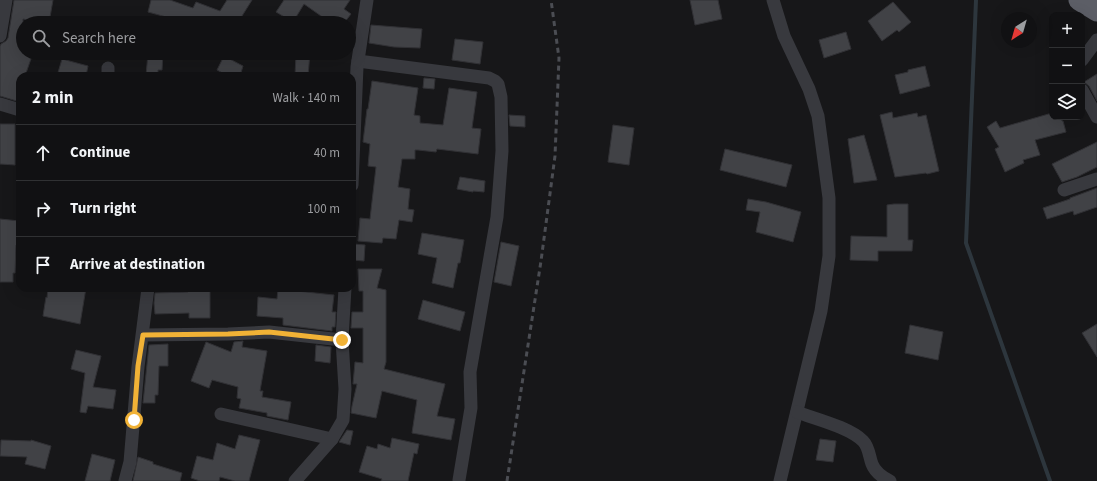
<!DOCTYPE html>
<html lang="en">
<head>
<meta charset="utf-8">
<style>
	:root { --surface:#111113; --page:#1e1f21; --text:#f1f3f6; --muted:#9c9da0; --line:#303133 }
	body { margin:0; font-family:"Source Sans 3",sans-serif; background:var(--page); color:var(--text) }
	.controls { position:absolute; right:12px; top:12px; display:grid; overflow:hidden; border-radius:8px; box-shadow:0 4px 16px #0002 }
	.controls button { width:36px; height:36px; display:grid; place-items:center; padding:0; border:0; border-bottom:1px solid var(--line); background:var(--surface); color:var(--text); font:20px sans-serif }
	.compass { position:absolute; left:1001px; top:12px; width:36px; height:36px; border-radius:50%; background:var(--surface); box-shadow:0 4px 16px #0002; rotate:217deg }
	.stop { position:absolute; width:12px; height:12px; margin:-9px; border:3px solid #f1b236; border-radius:50%; background:#fff }
	.stop.end { background:#f1b236; border-color:#fff; box-shadow:0 1px 4px #0008 }
	.list { margin:0; padding:0; list-style:none }
	h2 { display:flex; justify-content:space-between; align-items:center; height:52px; margin:0; padding:0 16px; font-size:17px }
	h2 small { font-size:13px; font-weight:400; color:var(--muted) }
	.list li { display:grid; grid-template-columns:26px 1fr auto; gap:12px; align-items:center; box-sizing:border-box; height:56px; padding:0 16px; border-top:1px solid var(--line) }
	.list b { display:block; font-size:15px; white-space:nowrap }
	.list em { font-size:13px; font-style:normal; color:var(--muted) }
	.icon { flex:none; width:22px; height:22px; fill:none; stroke:currentColor; stroke-width:2; stroke-linecap:round; stroke-linejoin:round }
	.map { position:relative; flex:none; width:1097px; height:481px; overflow:hidden }
	.search { position:absolute; background:var(--surface); box-shadow:0 4px 16px #0002; left:16px; top:16px; width:340px; height:44px; display:flex; align-items:center; gap:10px; box-sizing:border-box; padding:0 14px; border-radius:22px; color:var(--muted); font-size:15px }
	.panel { position:absolute; background:var(--surface); box-shadow:0 4px 16px #0002; left:16px; top:72px; width:340px; height:220px; border-radius:12px }
	.map>svg:first-child { display:block }
	.lines { fill:none; stroke-linecap:round; stroke-linejoin:round }
	.stream { stroke:#2d363d; stroke-width:4 }
	.building { fill:#414246; stroke:#313135 }
	.minor { stroke:#38393e; stroke-width:13 }
	.trunk { stroke:#5c5e66; stroke-width:21 }
	.rail { stroke:#4b4d53; stroke-width:3; stroke-dasharray:5 4; stroke-linecap:butt }
	.route { stroke:#f1b236; stroke-width:5 }
</style>
</head>
<body>
<div class="map">
<svg width="1097" height="481" viewBox="0 0 1097 481">
	<rect width="100%" height="100%" fill="#171719"/>
	<g class="lines">
		<path class="stream" d="M976,0l-10,243 84,238"/>
	</g>
	<g class="building">
		<path d="M14,0h39l-4,23h-6l-20,-4v34h10l-8,23h-5v26l-20,-6v-50l1,-2 5,-3 2,-3z"/>
		<path d="M151,0h19l23,8 3,-6 24,9 7,-11h25l-10,16 -3,7h-51l-17,-6 -1,1 -22,-6z"/>
		<path d="M284,0h66l-6,9 7,5 -7,9h-13l-27,-19 -11,18 -17,-10z"/>
		<path d="M690,0h28l4,19 -27,6z"/>
		<path d="M893,2l18,20 -12,10 -2,-2 -15,11 -14,-20z"/>
		<path d="M371,25l51,4 -2,19 -26,-1 -25,-4z"/>
		<path d="M846,32l5,17 -27,9 -5,-18z"/>
		<path d="M455,39l28,3 -3,22 -28,-4z"/>
		<path d="M148,53h15l-1,17h-4v6h-12z"/>
		<path d="M296,53h14l-2,23h-13z"/>
		<path d="M224,56l19,10 -3,10h-12l-11,-6z"/>
		<path d="M62,59l26,7 -2,10h-29z"/>
		<path d="M925,66l5,20 -30,8 -5,-19 13,-3v-2z"/>
		<path d="M1097,74v27l-8,-15 -5,-4z"/>
		<path d="M424,78l11,1 -1,10 -11,-1z"/>
		<path d="M372,81l46,7 -4,27 6,1v7l23,2 6,-37 28,4 -5,36 9,1 -3,25 -41,-5 -1,3 -18,-2h-3v9h-13l-4,28 12,2 -2,20 6,1 -2,12 -13,-2 -3,19 -13,-1 -1,5 -24,-2 2,-23 10,1 6,-52 -8,-1 2,-22 -7,-2 4,-33h1z"/>
		<path d="M892,112l1,6 24,-5 1,4 8,-2 13,56 -12,3 -1,-1 -31,4 -15,-62z"/>
		<path d="M1052,113v4h9l1,4h1l3,11 -31,8 5,15 -17,5 1,3 -19,9 -10,-23 4,-2 -12,-20 9,-6 4,7z"/>
		<path d="M509,115l16,1v11l-15,-1z"/>
		<path d="M0,124h15v41l-15,-1z"/>
		<path d="M613,125l21,3 -5,37 -21,-3z"/>
		<path d="M864,135l13,45 -23,3 -6,-44z"/>
		<path d="M1097,142v25l-20,10 -15,5 -10,-18z"/>
		<path d="M725,149l67,16 -6,22 -66,-17z"/>
		<path d="M460,177l25,4 -1,11 -11,-1v1l-16,-3z"/>
		<path d="M1097,188v19l-23,8 -1,-4 -26,8 -4,-11 27,-9v-1z"/>
		<path d="M748,199l18,3 35,10 -8,30 -37,-10 4,-20 -14,-2z"/>
		<path d="M894,204h14v36h5l-1,11h-34v10l-28,-1 1,-24 36,1v-32z"/>
		<path d="M0,219l20,2v25l-4,-1 -1,28h-2v9h-13z"/>
		<path d="M422,233l42,7 -4,23h-2l-5,25 -21,-5 5,-25 -19,-4z"/>
		<path d="M501,242l18,4 -8,40 -17,-4z"/>
		<path d="M353,244l12,1 -1,16 -12,-1z"/>
		<path d="M358,269h24l-5,19 9,2v72l-2,7 61,15 -8,32 18,3 -4,21 -39,-7 5,-33 -35,-9 -6,27 -25,-5 1,-7 5,-22h-4l2,-22 8,1v-35h-12l1,-16h11v-21h-4z"/>
		<path d="M48,288h38l-6,36 -37,-8 3,-19 1,1z"/>
		<path d="M278,289l56,6 -2,17h4l-1,15h-3v4l-49,-6v-7l-26,-2 1,-19 19,2z"/>
		<path d="M188,290h22v28h-21v-5l-34,1 -1,-11 1,-10 33,-1z"/>
		<path d="M423,300l42,12 -5,19 -42,-12z"/>
		<path d="M1097,324v33l-15,-24z"/>
		<path d="M910,325l33,7 -5,28 -33,-7z"/>
		<path d="M243,341l-1,6 25,4 -7,40h3l-1,6 29,5 -3,18 -21,-4v-3l-28,-5 2,-9 -4,-1 1,-11 -26,-7 -3,8 -18,-7 15,-39 25,10 3,-10z"/>
		<path d="M168,344v22h-9l-1,29h-3v8h-12l6,-58z"/>
		<path d="M316,345l15,2 -1,16 -15,-2z"/>
		<path d="M76,350l25,6 -8,31 23,3 -3,19 -25,-3 -2,7 -6,-1 5,-39 -14,-4z"/>
		<path d="M347,430l6,1 -3,14 -11,-3z"/>
		<path d="M239,435l21,5 -11,41h-14l-15,-4 -1,4h-19l-9,-3 6,-22 16,4 4,-17 18,6z"/>
		<path d="M392,438l27,6 -2,10 -3,-1 -6,28h-27l1,-2 -23,-7 8,-26 10,3 1,-5 12,4z"/>
		<path d="M820,439l16,2 -3,21 -17,-2z"/>
		<path d="M1,440l30,1v-1l20,6 -6,23 -20,-5 2,-7 -27,-1z"/>
		<path d="M92,454l23,6 -5,21h-25z"/>
		<path d="M138,457l15,5v2l29,9 -2,8h-47z"/>
	</g>
	<g class="lines">
		<g class="minor">
			<path d="M773,0l11,36 25,53 9,27 11,82v58l-8,55 -41,170"/>
			<path d="M0,36l6,-36"/>
			<path d="M1082,60l15,-20"/>
			<path d="M358,61l131,17 6,3 3,3 3,13 1,54 -5,66 -27,155 1,36 -12,72"/>
			<path d="M108,68v8"/>
			<path d="M1082,90l15,27"/>
			<path d="M0,104l20,6"/>
			<path d="M352,185l5,-118 10,-67"/>
			<path d="M1064,190l33,-11"/>
			<path d="M143,335l85,-1 41,-2 73,8"/>
			<path d="M797,412c18,7 52,15 66,29 6,6 6,15 9,23 3,8 10,13 18,17"/>
			<path d="M221,414l111,25"/>
			<path d="M125,481l5,-19 8,-95 10,-79"/>
			<path d="M295,481l37,-42 11,-19 2,-31 -3,-49 3,-52"/>
		</g>
		<path class="trunk" d="M1079,0l18,11"/>
		<path class="rail" d="M507,481l34,-220 14,-105 4,-98 -8,-58"/>
	</g>
	<g class="lines">
		<path class="route" d="M134,420l4,-54 5,-31 85,-1 41,-2 73,8"/>
	</g>
</svg>
<div class="controls">
<button>+</button>
<button>−</button>
<button><svg class="icon" aria-label="layers" viewBox="0 0 24 24"><path d="M12 4l9 5-9 5-9-5zM3 14l9 5 9-5"/></svg></button>
</div>
<svg class="compass" viewBox="-18 -18 36 36"><path d="M0-13l5 13h-10z" fill="#e53935"/><path d="M0 13l5-13h-10z" fill="#9c9da0"/></svg>
<div class="stop" style="left:134px;top:420px"></div>
<div class="stop end" style="left:342px;top:340px"></div>
<div class="search"><svg class="icon" aria-label="search" viewBox="0 0 24 24"><circle cx="10" cy="10" r="6"/><path d="M15 15l6 6"/></svg>Search here</div>
<section class="panel">
<h2>2 min<small>Walk · 140 m</small></h2>
<ul class="list">
<li><svg class="icon" aria-label="ahead" viewBox="0 0 24 24"><path d="M12 20V5M6 11l6-6 6 6"/></svg><div><b>Continue</b></div><em>40 m</em></li>
<li><svg class="icon" aria-label="right" viewBox="0 0 24 24"><path d="M7 20v-9h11M14 6l5 5-5 5"/></svg><div><b>Turn right</b></div><em>100 m</em></li>
<li><svg class="icon" aria-label="arrive" viewBox="0 0 24 24"><path d="M6 21V4h12l-3 4 3 4H6"/></svg><div><b>Arrive at destination</b></div></li>
</ul>
</section>
</div>
</body>
</html>
